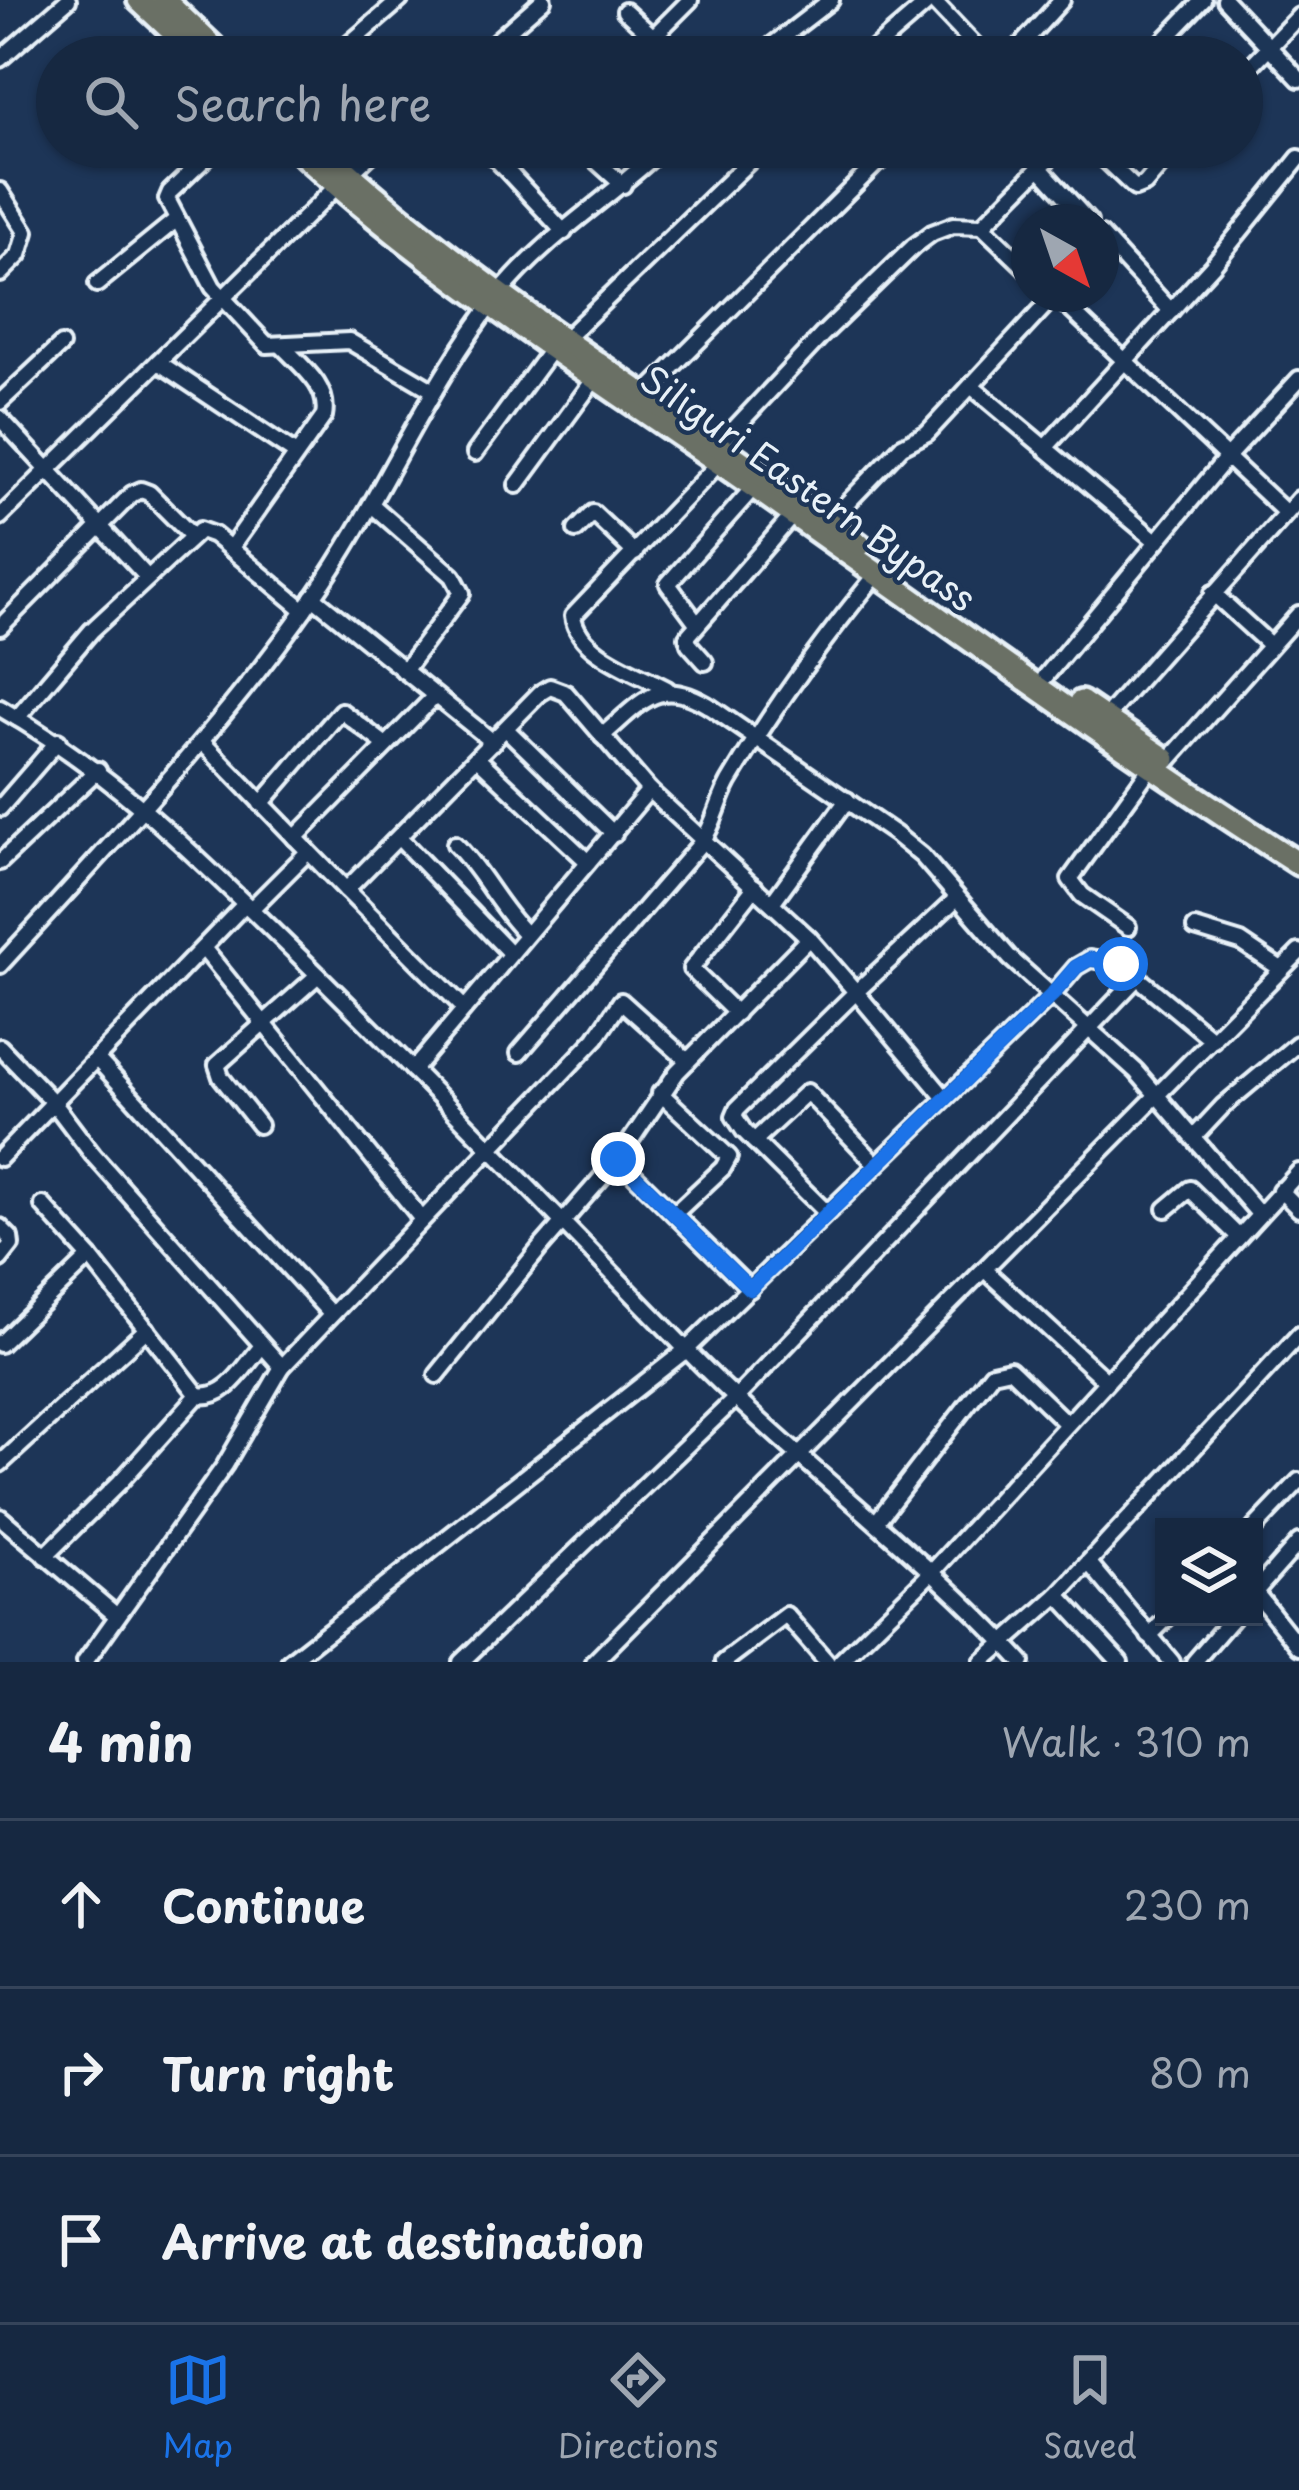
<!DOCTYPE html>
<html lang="en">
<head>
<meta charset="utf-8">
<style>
	:root { --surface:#162841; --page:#23344c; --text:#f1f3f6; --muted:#9ea6b1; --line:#35445a; --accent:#1a73e8 }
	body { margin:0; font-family:"Playpen Sans",sans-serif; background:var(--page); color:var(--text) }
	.controls { position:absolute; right:36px; bottom:36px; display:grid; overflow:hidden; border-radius:0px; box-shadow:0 3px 9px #0004 }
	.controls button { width:108px; height:108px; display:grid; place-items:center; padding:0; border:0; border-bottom:3px solid var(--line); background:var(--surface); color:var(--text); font:60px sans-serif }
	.compass { position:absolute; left:1011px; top:204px; width:108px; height:108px; border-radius:50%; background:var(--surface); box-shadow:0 3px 9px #0004; rotate:140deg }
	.stop { position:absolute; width:36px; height:36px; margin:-27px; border:9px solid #1a73e8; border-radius:50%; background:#fff }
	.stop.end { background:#1a73e8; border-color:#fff; box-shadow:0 3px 12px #0008 }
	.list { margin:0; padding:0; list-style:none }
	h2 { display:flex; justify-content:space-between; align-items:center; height:156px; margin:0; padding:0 48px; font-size:51px }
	h2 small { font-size:39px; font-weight:400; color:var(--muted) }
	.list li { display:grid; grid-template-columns:78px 1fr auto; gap:36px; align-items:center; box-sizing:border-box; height:168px; padding:0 48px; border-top:3px solid var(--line) }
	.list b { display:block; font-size:45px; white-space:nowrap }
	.list em { font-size:39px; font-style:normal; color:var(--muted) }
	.icon { flex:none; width:66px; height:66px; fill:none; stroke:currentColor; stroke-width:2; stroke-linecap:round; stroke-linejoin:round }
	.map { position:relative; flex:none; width:1299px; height:1662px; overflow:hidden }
	.search { position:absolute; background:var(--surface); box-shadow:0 3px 9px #0004; left:36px; right:36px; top:36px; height:132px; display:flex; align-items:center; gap:30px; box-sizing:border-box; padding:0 42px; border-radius:66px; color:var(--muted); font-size:45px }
	.sheet { height:660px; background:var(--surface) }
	nav { display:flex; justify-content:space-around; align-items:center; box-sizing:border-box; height:168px; border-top:3px solid var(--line); background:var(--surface); font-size:33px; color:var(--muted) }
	nav a { display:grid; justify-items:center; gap:6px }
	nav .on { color:var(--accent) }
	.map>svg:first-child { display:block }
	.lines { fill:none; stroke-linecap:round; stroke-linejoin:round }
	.street-casing { stroke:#e8f1f8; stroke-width:22 }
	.primary-casing { stroke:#e8f1f8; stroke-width:30 }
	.street { stroke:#1d3557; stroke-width:14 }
	.primary { stroke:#6b7065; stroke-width:21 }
	.route { stroke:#1a73e8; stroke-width:15 }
	.labels { text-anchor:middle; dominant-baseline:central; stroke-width:9; stroke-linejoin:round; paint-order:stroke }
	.street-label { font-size:36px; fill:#e8f1f8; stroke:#1d3557 }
</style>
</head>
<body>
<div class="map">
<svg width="1299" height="1662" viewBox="0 0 1299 1662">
	<rect width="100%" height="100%" fill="#1d3557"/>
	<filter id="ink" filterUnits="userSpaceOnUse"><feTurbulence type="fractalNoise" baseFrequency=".00833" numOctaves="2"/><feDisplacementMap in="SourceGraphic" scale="24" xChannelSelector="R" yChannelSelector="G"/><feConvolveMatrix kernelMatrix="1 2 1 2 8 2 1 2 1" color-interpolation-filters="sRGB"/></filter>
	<g filter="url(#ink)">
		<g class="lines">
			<defs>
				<g id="street">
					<path d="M932,0l54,57"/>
					<path d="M1225,0l74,79"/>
					<path d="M625,11l50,46"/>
					<path d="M653,37l37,-37"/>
					<path d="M334,57l66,-57"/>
					<path d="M478,57l65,-57"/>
					<path d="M757,57l74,-57"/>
					<path d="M865,57l66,-57"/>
					<path d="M1010,57l52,-57"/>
					<path d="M1148,57l55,-57"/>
					<path d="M0,59l68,-59"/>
					<path d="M1242,75l57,-59"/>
					<path d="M217,147l-47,45 -3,7 46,88 54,58 82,-4 85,50"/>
					<path d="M485,147l79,85"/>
					<path d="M581,147l42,38"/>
					<path d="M1092,147l43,41 10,-4 31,-37"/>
					<path d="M1040,168l49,54"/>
					<path d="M350,174l29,-27"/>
					<path d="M0,191l26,41 -7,23 -19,19"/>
					<path d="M982,226l47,45"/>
					<path d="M1101,235l70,76"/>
					<path d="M97,284l80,-65"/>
					<path d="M1054,294l231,218"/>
					<path d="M566,338l198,-191"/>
					<path d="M158,362l138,92"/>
					<path d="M971,386l185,155"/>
					<path d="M646,393l230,-229 15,-10 34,-7"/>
					<path d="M0,402l61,-57"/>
					<path d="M0,418l147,159"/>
					<path d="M719,445l103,-110 91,-88 19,-14 21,-8 29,1 78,-79"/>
					<path d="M1045,448l167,-182 87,-108"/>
					<path d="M475,453l78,-106"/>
					<path d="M517,485l79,-108"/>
					<path d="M372,505l81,71 9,17 -58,78"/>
					<path d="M0,517l337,-331"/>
					<path d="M829,522l73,-76 25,-13 128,-138"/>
					<path d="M576,530l17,-17 42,40"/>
					<path d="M230,549l94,-133c6,-30 -24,-51 -43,-71"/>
					<path d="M1213,593l57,52"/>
					<path d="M313,597l180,145"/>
					<path d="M697,623l-29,-39 86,-97"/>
					<path d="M0,627l132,-133 9,-4 8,3 43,43"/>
					<path d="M705,662l-16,-18 -2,-7 106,-122"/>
					<path d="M1045,677l182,-220 72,-78"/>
					<path d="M667,689c-31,-17 -89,-35 -94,-73l146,-153"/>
					<path d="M0,708c119,68 202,154 300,249 130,127 256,259 383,389 107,111 234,202 339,316"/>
					<path d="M17,718l75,-88 108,-100 14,5 90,75"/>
					<path d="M1105,718l194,-219"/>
					<path d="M506,729l108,105"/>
					<path d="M602,736c41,-35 57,-62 110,-28l183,126 27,22 88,102 126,113 123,143"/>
					<path d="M202,742l144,148 194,-197 10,-6 16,6 83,97 160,148 47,54 -119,117 -3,7 10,15 83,82"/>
					<path d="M477,758l111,104"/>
					<path d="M1168,761l131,-147"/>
					<path d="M261,804l80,-93 45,34"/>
					<path d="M0,808l58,-67"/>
					<path d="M295,838l140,-142"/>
					<path d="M399,838l110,114"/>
					<path d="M455,844c28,28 42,61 70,89"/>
					<path d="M0,862l98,-92"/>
					<path d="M346,890l118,118"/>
					<path d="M772,903l75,-103"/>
					<path d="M251,909l57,-57"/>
					<path d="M1128,927l-46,-32 -12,-16 81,-112"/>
					<path d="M1195,928l46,14 40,27"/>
					<path d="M203,948l218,270"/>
					<path d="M0,965c109,-119 221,-236 314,-369 68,-97 112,-210 186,-303 46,-57 112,-96 164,-146"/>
					<path d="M736,1013l-45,-44 64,-82"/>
					<path d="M0,1047l53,55 40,53 189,212 314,-329 25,-37 67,60"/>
					<path d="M519,1053l183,-211c13,-19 16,-40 27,-60 44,-74 93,-141 148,-208"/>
					<path d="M96,1058l234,255"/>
					<path d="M413,1070l236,-280"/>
					<path d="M660,1093l69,64 -6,11 -49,46"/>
					<path d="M944,1097l-88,-105 101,-94"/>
					<path d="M259,1125l-38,-48 -4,-12 101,-90"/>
					<path d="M1194,1137l29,-31 74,-62"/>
					<path d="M754,1141l53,-49 69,72"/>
					<path d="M0,1158l245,-254"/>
					<path d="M618,1159l132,130"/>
					<path d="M1280,1190l19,19"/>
					<path d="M43,1205l47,52"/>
					<path d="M1166,1209l24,-20 48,47"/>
					<path d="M0,1227l10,10 1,8 -11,14"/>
					<path d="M985,1270l121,111"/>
					<path d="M0,1344l90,-87 108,138"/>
					<path d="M437,1375l103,-127 78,-89 59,-87 132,-134"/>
					<path d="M0,1464l147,-135"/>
					<path d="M0,1517l117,99"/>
					<path d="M877,1521l115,-148 18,-4 57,55"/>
					<path d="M1254,1528l45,-47"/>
					<path d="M45,1556l75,-74 78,-87c29,5 46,-29 64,-49"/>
					<path d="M1089,1563l83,99"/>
					<path d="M1255,1592l44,55"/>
					<path d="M1254,1593l45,-51"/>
					<path d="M1058,1595l62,67"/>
					<path d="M1149,1636l19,-19"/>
					<path d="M85,1662l140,-197 57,-98"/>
					<path d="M289,1662l397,-312 366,-355 24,-28 14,-8 31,5 92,76"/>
					<path d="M461,1662l276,-265 402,-421"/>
					<path d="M594,1662l705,-710"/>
					<path d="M724,1662l62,-47 41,47"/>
					<path d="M840,1662l92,-90 367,-400"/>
					<path d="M982,1662l76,-67 241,-260"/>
					<path d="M1194,1662l39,-45"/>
				</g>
				<g id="primary">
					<path d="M139,0l61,57"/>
					<path d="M164,0l60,57"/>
					<path d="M295,147c139,130 304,231 459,340 181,127 359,258 545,377"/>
					<path d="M320,147c162,151 362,268 540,398"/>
					<path d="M1081,702l84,57"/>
				</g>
			</defs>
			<use href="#street" class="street-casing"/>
			<use href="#primary" class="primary-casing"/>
			<use href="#street" class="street"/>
			<use href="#primary" class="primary"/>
		</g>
	</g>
	<g class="lines" filter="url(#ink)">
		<path class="route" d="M618,1159l132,130 302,-294 24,-28 14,-8 31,5"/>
	</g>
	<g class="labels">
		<g class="street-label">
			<text transform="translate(809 487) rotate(35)">Siliguri Eastern Bypass</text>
		</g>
	</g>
</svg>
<div class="controls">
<button><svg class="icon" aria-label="layers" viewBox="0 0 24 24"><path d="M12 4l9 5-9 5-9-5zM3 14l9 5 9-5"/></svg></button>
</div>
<svg class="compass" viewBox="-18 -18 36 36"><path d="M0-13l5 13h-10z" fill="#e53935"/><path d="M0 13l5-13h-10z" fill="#9ea6b1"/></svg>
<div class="stop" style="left:1121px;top:964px"></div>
<div class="stop end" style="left:618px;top:1159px"></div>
<div class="search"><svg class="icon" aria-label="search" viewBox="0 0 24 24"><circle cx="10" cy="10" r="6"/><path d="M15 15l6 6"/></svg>Search here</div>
</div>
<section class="sheet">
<h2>4 min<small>Walk · 310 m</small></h2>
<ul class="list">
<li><svg class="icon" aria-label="ahead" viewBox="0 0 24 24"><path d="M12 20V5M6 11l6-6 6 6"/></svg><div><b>Continue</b></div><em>230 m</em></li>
<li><svg class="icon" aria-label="right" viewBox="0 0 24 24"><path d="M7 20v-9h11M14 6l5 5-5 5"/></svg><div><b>Turn right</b></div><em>80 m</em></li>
<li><svg class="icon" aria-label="arrive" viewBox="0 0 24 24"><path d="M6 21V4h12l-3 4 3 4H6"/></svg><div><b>Arrive at destination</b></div></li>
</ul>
</section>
<nav>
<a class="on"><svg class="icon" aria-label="map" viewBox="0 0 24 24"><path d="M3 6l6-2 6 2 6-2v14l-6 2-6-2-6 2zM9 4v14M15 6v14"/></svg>Map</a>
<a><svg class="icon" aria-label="directions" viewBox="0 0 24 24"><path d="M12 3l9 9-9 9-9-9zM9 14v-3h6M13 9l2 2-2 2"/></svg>Directions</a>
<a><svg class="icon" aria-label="saved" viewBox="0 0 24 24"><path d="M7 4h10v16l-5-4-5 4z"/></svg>Saved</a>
</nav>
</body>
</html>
